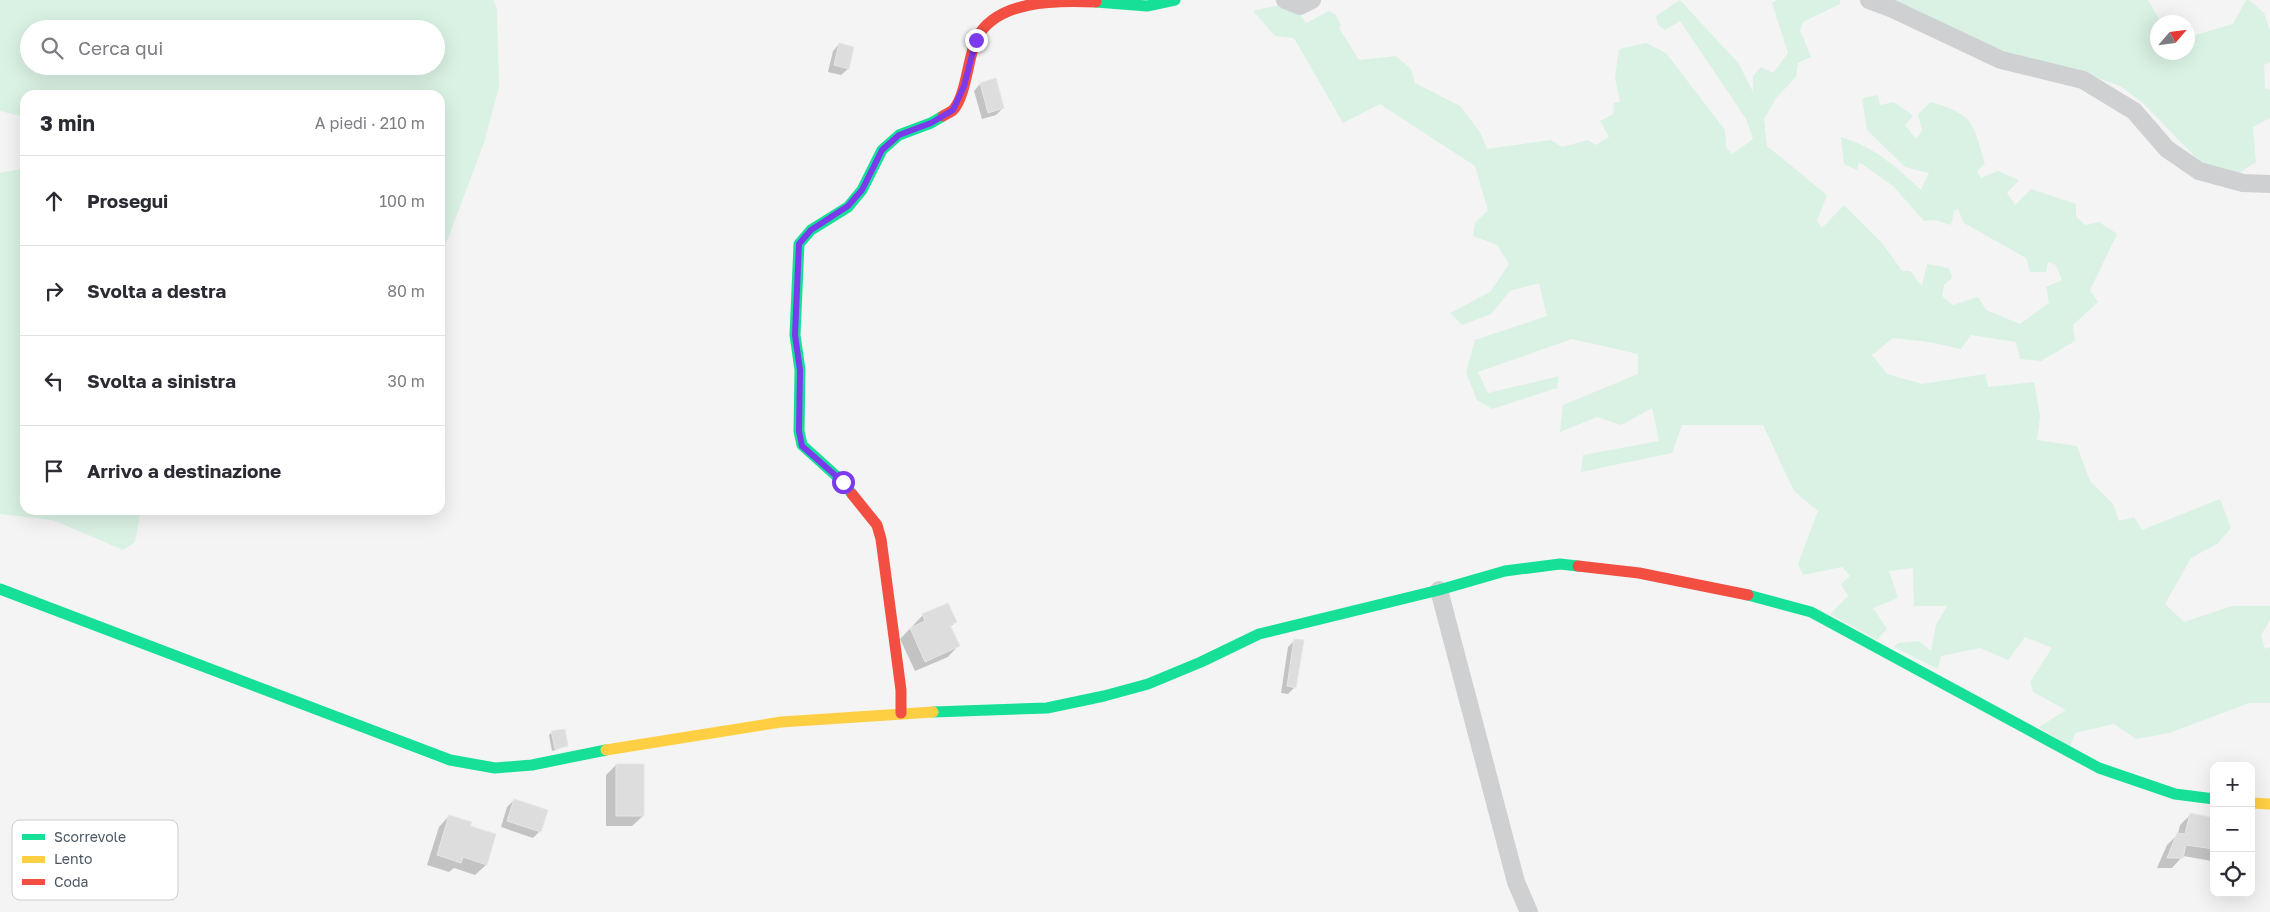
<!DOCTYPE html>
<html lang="it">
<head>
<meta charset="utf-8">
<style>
	:root { --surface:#fff; --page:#f2f2f3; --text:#2b2b33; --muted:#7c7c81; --line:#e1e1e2 }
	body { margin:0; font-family:"Golos Text",sans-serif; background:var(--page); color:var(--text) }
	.controls { position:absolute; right:15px; bottom:15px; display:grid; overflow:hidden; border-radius:10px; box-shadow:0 5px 20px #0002 }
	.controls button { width:45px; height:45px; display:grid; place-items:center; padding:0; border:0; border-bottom:1px solid var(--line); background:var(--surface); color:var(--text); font:25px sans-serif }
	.compass { position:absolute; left:2150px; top:15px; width:45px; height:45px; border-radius:50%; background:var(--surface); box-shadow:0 5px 20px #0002; rotate:62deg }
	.stop { position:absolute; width:15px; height:15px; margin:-11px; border:4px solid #7c3aed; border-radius:50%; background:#fff }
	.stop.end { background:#7c3aed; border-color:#fff; box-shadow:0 1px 5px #0008 }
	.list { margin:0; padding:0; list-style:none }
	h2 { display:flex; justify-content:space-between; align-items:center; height:65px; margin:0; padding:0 20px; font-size:21px }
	h2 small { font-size:16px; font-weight:400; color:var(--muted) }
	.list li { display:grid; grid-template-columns:32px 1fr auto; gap:15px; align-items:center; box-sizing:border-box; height:90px; padding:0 20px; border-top:1px solid var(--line) }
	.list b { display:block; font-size:19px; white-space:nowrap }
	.list em { font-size:16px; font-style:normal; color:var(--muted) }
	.icon { flex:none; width:28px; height:28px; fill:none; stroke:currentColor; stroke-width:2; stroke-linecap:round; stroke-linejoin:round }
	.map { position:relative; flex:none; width:2270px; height:912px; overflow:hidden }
	.search { position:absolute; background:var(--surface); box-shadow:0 5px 20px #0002; left:20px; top:20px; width:425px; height:55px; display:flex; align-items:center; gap:12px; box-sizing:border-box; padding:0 18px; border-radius:28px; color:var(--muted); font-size:19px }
	.panel { position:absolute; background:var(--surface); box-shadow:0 5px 20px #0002; left:20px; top:90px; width:425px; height:425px; border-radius:15px }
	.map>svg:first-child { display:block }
	.green { fill:#d9f2e3; fill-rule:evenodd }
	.shadow { fill:#0003 }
	.building { fill:#ddddde; stroke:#e5e6e7 }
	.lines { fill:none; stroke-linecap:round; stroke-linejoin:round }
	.street { stroke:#ced0d2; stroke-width:18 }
	.fast { stroke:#16e098; stroke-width:11 }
	.slow { stroke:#ffcf43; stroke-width:11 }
	.jam { stroke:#f24e42; stroke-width:11 }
	.route { stroke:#7c3aed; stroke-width:6 }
	.key { fill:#fff; stroke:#c9ccd0; stroke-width:1 }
	.key-label { font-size:14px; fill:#4a5661 }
</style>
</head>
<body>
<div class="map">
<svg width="2270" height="912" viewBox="0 0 2270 912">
	<rect width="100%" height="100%" fill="#f4f4f4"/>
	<g class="green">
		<path d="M0,0h493l4,9 2,78 -15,56 -37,98 -7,3v-149h-415v22l-25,-6zM29,29h407v37h-407z"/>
		<path d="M1680,0l59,64 14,28v-16l8,-9 12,6 15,-20 -16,-50 5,-3h63v4l-37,18 -3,8 11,27 -13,6 -2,14 -20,21 -12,21 3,27 60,49 -10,26 5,7 22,-23 39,39 19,27h8l12,15 5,-22 22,4 3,10 -8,7 -2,11 11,9 25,-8 8,13 34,14 29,-21 -3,-16 16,-7 -6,-15 -8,-3 -2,10h-16l-4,-14 -62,-35 -6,-14 -4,2 -3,14 -16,-5 -11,1 -31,-35 -34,-24 -2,8 -13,-6 -3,-27c35,11 54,29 80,53l8,-17 -24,-6 -38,-37 -5,-32 16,-3 2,10 14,-3 19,14 -8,9 11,14 6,-8 -4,-17 13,-12c44,13 42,21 54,62l-8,7 4,7 17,-7 21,9 -12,13 8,12 16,-16 45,15v12l9,9 14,-3 18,12 -27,56 8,12 -25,23 2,16 -34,20 -21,-2 -4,-17 -45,-7 -10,14 -32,-7 -36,-4 -21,17 15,19 35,10 63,-10 3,13 46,-5 6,34 -3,24 40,6 13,35 23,23 6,17 15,-4 8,13 78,-31 11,29 -14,16 -26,14 -26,46 19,18 48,-16h38v14l-9,15 4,14 5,-2v56h-21l-80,30 -33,6 -22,-15 -39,9 -5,14 -31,-20 27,-17 -33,-18 -3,-10 22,-34 -27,-11 -17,23 -28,-12 -39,8 -3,13 -44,-22 4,-4 21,-2 12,10 5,-26 11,-19h-33l-1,-38 -24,3 9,27 -25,10 14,21 -10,11 -47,-26 18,-18 -7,-12 9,-8 -8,-9 -39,8 -5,-11 20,-53 -24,-20 -31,-66h-81l-10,28 -91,19 2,-17 76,-14 -7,-33 -31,17 -24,-8 -37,15 3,-27 75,-31v-20l-66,-15 -94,33 10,21 71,-17 -2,12 -65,21 -15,-9 -11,-27 9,-33 72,-24 -8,-33 -29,8 -19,23 -29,11 -12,-12 40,-21 19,-28 -12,-19 -24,-9 2,-13 13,-13 -13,-44 -95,-62 -37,19 -49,-85 -19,-2 -22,-25c24,-6 39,-11 53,12l23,-12 7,4 5,11 -2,2 20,32 37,-4 15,13 4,14 45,23 20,26 7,17 64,-9 11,7 26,-7 8,5 13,-8 -9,-16 13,-7 1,-11 6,-1 -5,-24 4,-29 27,-6 20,10 59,77 1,17 6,7 21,-15 -7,-20 -66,-98 -15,9 -7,-5 -2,-9z"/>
		<path d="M1889,0h259l13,22h-3v30h30v-15l45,-13 13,-24h3l15,13 6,18v31l-6,3 1,23 5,2v28l-17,9 3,35 -17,11 -37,-9 -59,-61 -23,-17 -39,-14 -83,-20 -87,-45z"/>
		<path d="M25,168v342h116l-6,32 -12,8 -70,-30 -53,-6v-341z"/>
	</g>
	<g class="shadow">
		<path d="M839,44l9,25 -7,6 -13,-3 5,-21z"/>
		<path d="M980,84l23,24 -7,7 -14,4 -8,-28z"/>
		<path d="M948,604l8,18 -6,5 8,19 -10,11 -33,14 -15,-32 22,-23z"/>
		<path d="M1295,640v47l-7,7 -7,-1 7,-46z"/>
		<path d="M552,732l15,14 -15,5 -3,-16z"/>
		<path d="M616,765l27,51 -11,10h-26v-51z"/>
		<path d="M514,800l26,31 -7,7 -32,-11 6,-20z"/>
		<path d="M2190,815l24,4v40l-2,2 -29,-5 -11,12h-15l10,-23 11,-11 2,-9z"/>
		<path d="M449,816l37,49 -11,10 -21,-7 -5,4 -22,-7 12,-38z"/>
	</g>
	<g class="building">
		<path d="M839,43l15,4 -5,22 -15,-4z"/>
		<path d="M996,78l8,30 -16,5 -8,-30z"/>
		<path d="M948,603l9,19 -7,3 10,21 -35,16 -15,-34 15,-7 -3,-7z"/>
		<path d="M1294,639l10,1 -8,48 -9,-2z"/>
		<path d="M565,729l3,17 -13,3 -4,-18z"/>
		<rect x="616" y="764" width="28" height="52"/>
		<path d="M514,799l34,11 -7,22 -34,-11z"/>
		<path d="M2190,813l24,5v31l-28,-4 -3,13h-16l10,-25 8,1z"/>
		<path d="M449,815l23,7 -2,4 26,8 -9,31 -24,-8 -2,6 -24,-8z"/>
	</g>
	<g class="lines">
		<g class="street">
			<path d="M1285,0l15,6 12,-6"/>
			<path d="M1869,0l24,9 108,51 82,20 51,31 33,38 32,22 44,12 27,1"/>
			<path d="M1439,590l77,292 13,30"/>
		</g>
		<g class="fast">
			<path d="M1096,2l51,4 28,-6"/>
			<path d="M852,494l-9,-12 -41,-37 -3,-14 1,-61 -5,-35 4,-91 12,-14 37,-23 14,-17 20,-40 17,-15 32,-12 12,-7"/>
			<path d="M0,589l450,171 45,8 37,-3 74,-15"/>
			<path d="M1748,595l63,17 288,156 76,26 39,5"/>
			<path d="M933,712l114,-4 57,-12 44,-12 53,-22 58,-28 180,-44 66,-19 55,-7 18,2"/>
		</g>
		<g class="slow">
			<path d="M606,750l175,-28 152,-10"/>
			<path d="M2251,803l19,1"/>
		</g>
		<g class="jam">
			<path d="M943,116c3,-2 8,-4 10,-6 7,-7 11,-23 13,-32 3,-12 5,-26 10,-38 19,-40 80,-40 120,-38"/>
			<path d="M852,494l25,31 4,14 20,151v23"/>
			<path d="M1578,566l61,7 109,22"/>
		</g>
	</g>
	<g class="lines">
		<path class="route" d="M843,482l-41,-36 -3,-15 1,-61 -5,-35 4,-91 12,-14 37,-24 14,-16 20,-40 17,-15 32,-12 22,-13 11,-24 12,-46"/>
	</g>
	<rect x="12" y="820" width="166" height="80" rx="8" class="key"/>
	<rect x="22" y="834" width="23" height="6" fill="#16e098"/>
	<rect x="22" y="856" width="23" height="7" fill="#ffcf43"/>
	<rect x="22" y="879" width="23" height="6" fill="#f24e42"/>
	<g class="key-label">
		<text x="54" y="842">Scorrevole</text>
		<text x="54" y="864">Lento</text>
		<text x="54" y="887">Coda</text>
	</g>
</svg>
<div class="controls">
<button>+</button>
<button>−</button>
<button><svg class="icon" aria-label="locate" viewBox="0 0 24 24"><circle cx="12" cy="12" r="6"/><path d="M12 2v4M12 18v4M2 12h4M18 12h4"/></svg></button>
</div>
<svg class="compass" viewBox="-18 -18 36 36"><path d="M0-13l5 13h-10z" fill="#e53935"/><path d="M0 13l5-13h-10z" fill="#7c7c81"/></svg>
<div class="stop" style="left:843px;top:482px"></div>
<div class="stop end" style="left:976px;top:40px"></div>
<div class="search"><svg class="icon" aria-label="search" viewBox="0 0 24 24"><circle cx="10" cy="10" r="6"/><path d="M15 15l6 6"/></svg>Cerca qui</div>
<section class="panel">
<h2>3 min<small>A piedi · 210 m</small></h2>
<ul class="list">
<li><svg class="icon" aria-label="ahead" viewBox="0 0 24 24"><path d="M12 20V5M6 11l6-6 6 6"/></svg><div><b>Prosegui</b></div><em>100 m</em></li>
<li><svg class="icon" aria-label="right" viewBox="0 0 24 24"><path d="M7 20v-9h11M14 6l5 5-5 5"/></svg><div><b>Svolta a destra</b></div><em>80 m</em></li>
<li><svg class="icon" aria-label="left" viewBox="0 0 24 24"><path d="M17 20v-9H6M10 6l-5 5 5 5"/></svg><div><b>Svolta a sinistra</b></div><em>30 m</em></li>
<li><svg class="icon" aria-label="arrive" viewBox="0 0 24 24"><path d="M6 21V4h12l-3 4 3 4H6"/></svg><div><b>Arrivo a destinazione</b></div></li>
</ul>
</section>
</div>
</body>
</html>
